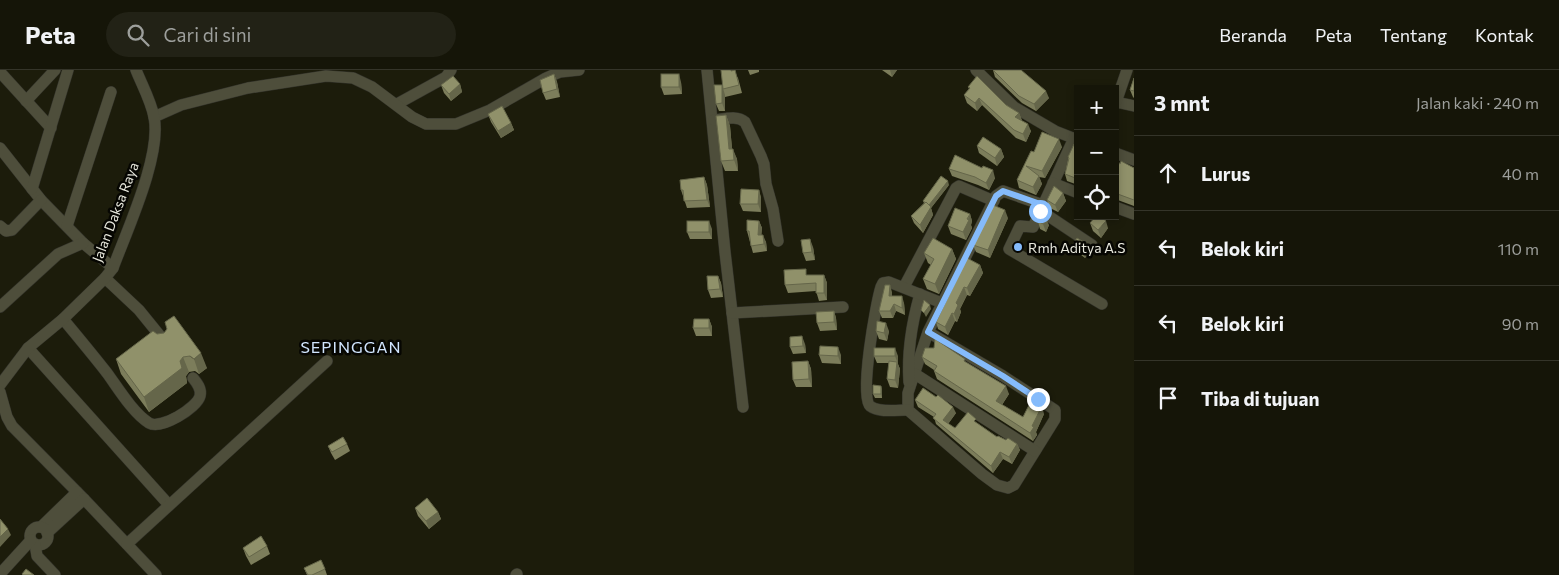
<!DOCTYPE html>
<html lang="id">
<head>
<meta charset="utf-8">
<style>
	:root { --surface:#151508; --page:#222216; --text:#f1f3f6; --muted:#9d9f9c; --line:#343429 }
	body { margin:0; font-family:Commissioner,sans-serif; background:var(--page); color:var(--text) }
	.controls { position:absolute; right:15px; top:15px; display:grid; overflow:hidden; border-radius:0px; box-shadow:0 2px 8px #0003 }
	.controls button { width:45px; height:45px; display:grid; place-items:center; padding:0; border:0; border-bottom:1px solid var(--line); background:var(--surface); color:var(--text); font:25px sans-serif }
	.stop { position:absolute; width:15px; height:15px; margin:-11px; border:4px solid #85bbfb; border-radius:50%; background:#fff }
	.stop.end { background:#85bbfb; border-color:#fff; box-shadow:0 1px 5px #0008 }
	.list { margin:0; padding:0; list-style:none }
	h2 { display:flex; justify-content:space-between; align-items:center; height:65px; margin:0; padding:0 20px; font-size:21px }
	h2 small { font-size:16px; font-weight:400; color:var(--muted) }
	.list li { display:grid; grid-template-columns:32px 1fr auto; gap:15px; align-items:center; box-sizing:border-box; height:75px; padding:0 20px; border-top:1px solid var(--line) }
	.list b { display:block; font-size:19px; white-space:nowrap }
	.list em { font-size:16px; font-style:normal; color:var(--muted) }
	.icon { flex:none; width:28px; height:28px; fill:none; stroke:currentColor; stroke-width:2; stroke-linecap:round; stroke-linejoin:round }
	.map { position:relative; flex:none; width:1134px; height:505px; overflow:hidden }
	header { display:flex; align-items:center; gap:30px; box-sizing:border-box; height:70px; padding:0 25px; background:var(--surface); border-bottom:1px solid var(--line) }
	header strong { font-size:24px }
	nav { display:flex; gap:28px; margin-inline-start:auto; font-size:18px }
	.search { width:350px; height:45px; background:var(--page); display:flex; align-items:center; gap:12px; box-sizing:border-box; padding:0 18px; border-radius:28px; color:var(--muted); font-size:19px }
	main { display:flex }
	aside { flex:1; background:var(--surface) }
	.map>svg:first-child { display:block }
	.lines { fill:none; stroke-linecap:round; stroke-linejoin:round }
	.minor-casing { stroke:#34342c; stroke-width:12 }
	.minor { stroke:#4e4e3b; stroke-width:11 }
	.wall { fill:#7c7d5b }
	.shaded-wall { fill:#65664a }
	.building { fill:#90916a; stroke:#65664a }
	.route { stroke:#85bbfb; stroke-width:6 }
	.poi-dot { fill:#85bbfb; stroke:#060602; stroke-width:2 }
	.labels { text-anchor:middle; dominant-baseline:central; stroke-width:5; stroke-linejoin:round; paint-order:stroke }
	.street-label { font-size:14px; fill:#e8e8dd; stroke:#060602 }
	.poi-label { font-size:14px; fill:#e8e8dd; stroke:#060602; text-anchor:start }
	.quarter-label { font-size:16px; letter-spacing:1px; fill:#d1e5fe; stroke:#060602 }
</style>
</head>
<body>
<header>
<strong>Peta</strong>
<div class="search"><svg class="icon" aria-label="search" viewBox="0 0 24 24"><circle cx="10" cy="10" r="6"/><path d="M15 15l6 6"/></svg>Cari di sini</div>
<nav><a>Beranda</a><a>Peta</a><a>Tentang</a><a>Kontak</a></nav>
</header>
<main>
<div class="map">
<svg width="1134" height="505" viewBox="0 0 1134 505">
	<rect width="100%" height="100%" fill="#1c1c0b"/>
	<g class="lines">
		<defs>
			<g id="minor">
				<path d="M707,0l18,182 18,155"/>
				<path d="M976,0l38,37 41,24 23,9"/>
				<path d="M0,2l51,56"/>
				<path d="M26,31l29,-31"/>
				<path d="M1116,32l18,4"/>
				<path d="M397,34l49,-27 5,-7"/>
				<path d="M1115,35l12,-35"/>
				<path d="M154,47l27,-12 67,-17 78,-12 27,2 19,9 40,30 14,7h30l34,-14 56,-32 14,-6 19,-2"/>
				<path d="M714,50c10,-1 23,-5 31,2l16,34 3,8 2,20 7,25 5,32"/>
				<path d="M1074,68l-41,89 -13,-1 -11,23 93,55"/>
				<path d="M0,78l41,52 42,43 30,25"/>
				<path d="M1115,83l19,7"/>
				<path d="M1053,113l25,10"/>
				<path d="M32,119l36,-119"/>
				<path d="M1115,137l19,7"/>
				<path d="M1041,141l51,34"/>
				<path d="M0,156l6,5 6,-1 29,-30"/>
				<path d="M67,156l44,-134"/>
				<path d="M105,208l34,32 26,32"/>
				<path d="M904,217l52,-99 3,-2 35,15"/>
				<path d="M0,237l58,-53 25,-11"/>
				<path d="M732,243l111,-6"/>
				<path d="M63,249c15,18 30,36 44,54 11,15 26,40 42,50 12,7 48,-15 51,-27 2,-7 -3,-13 -7,-18"/>
				<path d="M928,262l75,44 52,34v9l-41,66 -6,3 -11,-3 -15,-11 -74,-64v-17l20,-61 68,-136 7,-5 40,14"/>
				<path d="M28,278l141,157"/>
				<path d="M915,304l120,77"/>
				<path d="M909,312c-2,-29 3,-60 11,-88"/>
				<path d="M0,315l28,-37 35,-29 42,-41 8,-10c14,-38 49,-113 41,-151 -3,-16 -12,-32 -18,-47"/>
				<path d="M0,322l7,25 5,9 72,73 72,76"/>
				<path d="M908,340c-11,0 -29,3 -38,-4 -11,-8 6,-104 11,-119l2,-4 6,-1 53,21"/>
				<path d="M41,457l36,-35"/>
				<circle cx="39" cy="466" r="9"/>
				<path d="M47,463l37,-34"/>
				<path d="M35,474l2,12 18,19"/>
				<path d="M127,474l200,-183"/>
				<path d="M0,504l31,-34"/>
				<path d="M516,505l1,-1"/>
			</g>
		</defs>
		<use href="#minor" class="minor-casing"/>
		<use href="#minor" class="minor"/>
	</g>
	<g class="wall">
		<path d="M748,0h11v2l-9,3z"/>
		<path d="M882,0h15l-5,7z"/>
		<path d="M993,0l56,28 -13,13 -14,-8 -27,-26z"/>
		<path d="M733,1l5,7 4,15 -17,4v-2v16h-6l-3,-7 6,-19z"/>
		<path d="M554,4l3,8 3,15 -14,3 -3,-7z"/>
		<path d="M1134,8v20l-1,-1 -3,-7z"/>
		<path d="M681,12l1,12 -18,1 -3,-8z"/>
		<path d="M460,14l2,8 -11,9 -7,-8 -3,-8z"/>
		<path d="M968,17l38,18 13,8 3,8 9,10 -5,11 -10,-4 -34,-33 -5,6 -10,-8 -3,-8 5,-6z"/>
		<path d="M488,44l23,9 3,7 -13,8 -10,-16z"/>
		<path d="M726,45l4,11 2,23 5,10 1,12h-13l-4,-10z"/>
		<path d="M977,76l24,3 3,8 -7,9 -18,-13z"/>
		<path d="M1062,77l-17,31 -6,-1 3,7 -6,11 -17,-7 -2,-8 17,-28z"/>
		<path d="M1078,77v38l-11,-4 -2,-7 3,-14v-3z"/>
		<path d="M1115,91l19,7v38l-19,-7z"/>
		<path d="M949,99l46,9 -6,12 -11,-5 -26,-9z"/>
		<path d="M704,107l3,8 3,22 -23,1 -6,-18z"/>
		<path d="M949,115l-18,23 2,7 -10,18 -9,-10 -3,-7 13,-13 -1,-2z"/>
		<path d="M759,120l2,8v14l-18,-1 -3,-7z"/>
		<path d="M1063,123l3,8 -8,11 -8,-4 -3,-8z"/>
		<path d="M970,144l2,7 -1,4 1,3 -6,12 -15,-6 -3,-8z"/>
		<path d="M1008,148l-18,40 -14,-6 -3,-7z"/>
		<path d="M759,151l3,7 -1,7 5,7 1,9 -14,2 -6,-22z"/>
		<path d="M1038,151l11,4 -3,7 -6,-3z"/>
		<path d="M1090,153l18,5 -7,10 -8,-7z"/>
		<path d="M712,159v10h-22l-3,-7z"/>
		<path d="M1073,174h14l3,8 -5,6 -9,-7z"/>
		<path d="M813,177l2,13 -9,1 -3,-8z"/>
		<path d="M952,179l4,10 -17,35 -12,-5 -4,-10 8,-14 -3,-2 -4,-10z"/>
		<path d="M980,195l3,8 -13,23 -3,-1 -7,14 1,3 -4,10 -2,-1 -7,14 -10,-6 -2,-7z"/>
		<path d="M808,205h16l3,8v17l-8,1 -3,-10 -28,2 -3,-8z"/>
		<path d="M718,206l3,7 2,14 -12,1 -3,-8z"/>
		<path d="M892,222v4l12,7 1,12 -9,-4 -3,7h-11l-3,-7z"/>
		<path d="M834,241l2,7 1,12 -17,1 -3,-8z"/>
		<path d="M709,249l3,8v9h-16l-3,-8z"/>
		<path d="M876,261h13l-2,10 -8,-2z"/>
		<path d="M157,264l50,34 -8,6 -4,-3 -6,1 -3,4 1,7 -38,29 -28,-38 -5,-15z"/>
		<path d="M805,274l1,9 -13,1 -3,-7z"/>
		<path d="M934,278l32,14 43,32 -7,11 21,12 21,-3 -8,18 1,3 -4,6 -96,-62 -3,-8v-1l-9,-6 -3,-7z"/>
		<path d="M819,285h22v9l-19,-1z"/>
		<path d="M874,286h24v8l2,5 -2,19 -8,-1 -3,-8 2,-16h-12z"/>
		<path d="M808,291l3,8 1,18h-16l-3,-7z"/>
		<path d="M881,316l1,4v8h-7l-2,-4z"/>
		<path d="M915,330l41,13 -8,11 7,4 22,-5 20,14 20,7 3,6 -8,14 -9,-5 -10,14 -57,-49 -2,-7 -16,-10z"/>
		<path d="M347,374l3,7 -15,9 -4,-7 -3,-7z"/>
		<path d="M415,438l23,4 3,7 -12,10 -11,-13z"/>
		<path d="M267,476l3,8 -19,11 -5,-9 -3,-8z"/>
		<path d="M304,498l21,1 2,6h-20z"/>
	</g>
	<g class="shaded-wall">
		<path d="M890,0h7l-5,7z"/>
		<path d="M554,4l3,8 3,15 -3,-8z"/>
		<path d="M679,4l2,8 1,12 -3,-7z"/>
		<path d="M460,14l2,8 -11,9 -2,-7z"/>
		<path d="M722,15l3,10v16l-3,-8z"/>
		<path d="M1046,21l3,7 -13,13 -2,-7z"/>
		<path d="M979,28l3,7 -5,6 -2,-8z"/>
		<path d="M1019,43l3,7 -5,5 -2,-8z"/>
		<path d="M726,45l4,11 3,33 -4,-10z"/>
		<path d="M511,53l3,7 -13,8 -3,-7z"/>
		<path d="M1028,54l3,7 -5,11 -3,-8z"/>
		<path d="M1059,69l3,8 -17,31 -3,-7z"/>
		<path d="M733,79l4,10 1,12 -4,-11z"/>
		<path d="M1001,79l3,8 -7,9 -2,-8z"/>
		<path d="M993,100l2,8 -6,12 -3,-7z"/>
		<path d="M1039,106l3,8 -6,11 -3,-8z"/>
		<path d="M704,107l3,8 3,22 -3,-7z"/>
		<path d="M948,111l1,4 -18,23 2,7 -10,18 -3,-8 9,-20z"/>
		<path d="M759,120l2,8v14l-3,-8z"/>
		<path d="M1063,123l3,8 -8,11 -3,-7z"/>
		<path d="M1005,140l3,8 -18,40 -2,-8z"/>
		<path d="M970,144l2,7 -1,4 1,3 -6,12 -3,-8z"/>
		<path d="M1046,148l3,7 -3,7 -3,-8z"/>
		<path d="M709,151l3,8v10l-3,-7z"/>
		<path d="M759,151l3,7 -1,15 -3,-8z"/>
		<path d="M1106,151l2,7 -7,10 -3,-8z"/>
		<path d="M763,165l3,7 1,9 -3,-7z"/>
		<path d="M810,169l3,8 2,13 -3,-8z"/>
		<path d="M1087,174l3,8 -5,6 -3,-8z"/>
		<path d="M952,179l4,10 -17,35 -4,-10z"/>
		<path d="M980,195l3,8 -13,23 -3,-8z"/>
		<path d="M824,205l3,8v17l-3,-7z"/>
		<path d="M718,206l3,7 2,14 -3,-8z"/>
		<path d="M890,215l2,7v11l-3,-7z"/>
		<path d="M964,217l3,8 -7,14 1,3 -4,10 -3,-8 2,-11z"/>
		<path d="M902,226l2,7 1,12 -3,-7z"/>
		<path d="M894,234l2,7 -3,7 -3,-7z"/>
		<path d="M930,235l1,4 -5,8 -2,-4z"/>
		<path d="M834,241l2,7 1,12 -3,-8z"/>
		<path d="M952,243l3,8 -7,14 -3,-8z"/>
		<path d="M709,249l3,8v9l-3,-8z"/>
		<path d="M886,253l3,8 -2,10 -3,-8z"/>
		<path d="M802,266l3,8 1,9 -3,-7z"/>
		<path d="M838,277l3,8v9l-3,-8z"/>
		<path d="M895,278l3,8v8l-3,-8z"/>
		<path d="M201,283l6,15 -8,6 -5,-15z"/>
		<path d="M183,287l6,15 -3,4 1,7 -38,29 -5,-15 36,-36z"/>
		<path d="M808,291l3,8 1,18 -3,-8z"/>
		<path d="M897,292l3,7 -2,19 -3,-8z"/>
		<path d="M881,316l1,4v8l-1,-4z"/>
		<path d="M1006,316l3,8 -10,15 -3,-8z"/>
		<path d="M1042,336l2,8 -8,18 1,3 -4,6 -3,-8 2,-7z"/>
		<path d="M953,337l3,6 -10,14 -3,-7z"/>
		<path d="M1017,374l3,6 -8,14 -3,-7z"/>
		<path d="M1000,382l3,7 -10,14 -2,-7z"/>
		<path d="M438,442l3,7 -12,10 -3,-8z"/>
		<path d="M8,459l3,6 -11,12v-10z"/>
	</g>
	<g class="building">
		<path d="M721,0h10v1l4,-1 4,15 -16,4z"/>
		<path d="M993,0h28l25,21 -12,13 -15,-8z"/>
		<path d="M554,4l3,15 -14,4 -3,-13z"/>
		<rect x="661" y="4" width="18" height="13"/>
		<path d="M453,6l7,8 -11,10 -8,-9z"/>
		<path d="M977,6l29,29 13,8 -4,4 13,7 -5,10 -9,-4 -35,-32 -4,5 -11,-8 6,-7 -2,-1z"/>
		<path d="M1134,8v13l-4,-1z"/>
		<path d="M714,15h8v18l-6,1z"/>
		<path d="M502,36l9,17 -13,8 -10,-17z"/>
		<path d="M726,45l3,34h4l1,11 -13,1 -5,-45z"/>
		<path d="M1042,62l17,7 -17,32 -16,-5 13,10 -6,11 -16,-7 14,-29 3,1z"/>
		<path d="M983,67l18,12 -6,9 -18,-12z"/>
		<path d="M1074,74l4,3v32l-13,-5 4,-16 -1,-1z"/>
		<path d="M955,85l27,13 1,-2 10,4 -7,13 -11,-6 -26,-8z"/>
		<path d="M1115,91l5,3 1,-3 13,7v32l-19,-7z"/>
		<path d="M941,106l7,5 -19,24 -6,-4z"/>
		<path d="M704,107l3,23 -23,1 -1,-11h-2l-1,-10z"/>
		<path d="M1054,116l9,7 -8,12 -8,-5z"/>
		<path d="M741,119l18,1 -1,14h-18z"/>
		<path d="M926,132l5,5 -11,18 -9,-9z"/>
		<path d="M993,135l12,5 -17,40 -15,-5z"/>
		<path d="M955,138l15,6 -3,5 2,1 -6,12 -15,-6z"/>
		<path d="M1041,144l5,4 -3,6 -5,-3z"/>
		<path d="M1096,146h4l6,5 -8,9 -8,-7z"/>
		<path d="M747,150l12,1 -1,14h5l1,9 -13,2 -2,-15h-2z"/>
		<rect x="687" y="151" width="22" height="11"/>
		<path d="M933,168l19,11 -17,35 -12,-5 11,-20 -10,-6z"/>
		<path d="M1077,168l10,6 -5,6 -9,-6z"/>
		<path d="M810,169l2,13 -9,1 -2,-13z"/>
		<path d="M967,188l13,7 -13,23 -3,-1 -8,16 2,2 -4,9 -2,-1 -7,14 -9,-5z"/>
		<path d="M806,199v6h18v18h-8v-10l-31,2 -1,-15z"/>
		<path d="M707,206h11l2,13 -12,1z"/>
		<path d="M885,215h5l-1,11h13v12l-8,-4 -4,7h-11z"/>
		<path d="M924,230l6,5 -6,8 -3,-3z"/>
		<path d="M834,241v11l-17,1 -1,-11z"/>
		<path d="M174,246l27,37 -7,6 -4,-3 -7,1 -3,4 2,7 -38,29 -28,-38 37,-28 4,3 7,-1 3,-4 -2,-7z"/>
		<path d="M694,249h15v9h-16z"/>
		<path d="M877,251l9,2 -2,10 -8,-2z"/>
		<path d="M802,266l1,10 -13,1v-10z"/>
		<path d="M935,269l30,20 -1,2 42,25 -10,15 27,16 8,-16 11,5 -10,20 2,1 -4,6 -96,-62 3,-5 -15,-9 3,-9h9z"/>
		<path d="M820,276l18,1v9l-19,-1z"/>
		<rect x="874" y="278" width="21" height="8"/>
		<path d="M808,291l1,18 -16,1 -1,-18z"/>
		<path d="M889,291l8,1 -2,18 -8,-1z"/>
		<path d="M873,315l8,1v8h-8z"/>
		<path d="M923,318l13,9 2,-2 15,12 -10,13 12,8 13,-16 8,7 -2,2 23,16 1,-1 8,4 2,-2 9,6 -8,13 -9,-5 -9,14 -58,-48 3,-4 -21,-14z"/>
		<path d="M343,367l4,7 -15,8 -4,-6z"/>
		<path d="M427,428l11,14 -12,9 -11,-13z"/>
		<path d="M0,449l8,10 -8,8z"/>
		<path d="M261,466l6,10 -18,11 -6,-9z"/>
		<path d="M321,490l4,9 -13,6h-4l-4,-7z"/>
		<path d="M26,499l8,6h-11l-1,-1z"/>
	</g>
	<g class="lines">
		<path class="route" d="M1038,329l-35,-23 -75,-44 68,-136 7,-5 40,14 -3,6"/>
	</g>
	<circle class="poi-dot" cx="1018" cy="177" r="5"/>
	<g class="labels">
		<g class="street-label">
			<text transform="translate(115 142) rotate(-69)">Jalan Daksa Raya</text>
		</g>
		<g class="poi-label">
			<text x="1028" y="177">Rmh Aditya A.S</text>
		</g>
		<g class="quarter-label">
			<text x="351" y="276">SEPINGGAN</text>
		</g>
	</g>
</svg>
<div class="controls">
<button>+</button>
<button>−</button>
<button><svg class="icon" aria-label="locate" viewBox="0 0 24 24"><circle cx="12" cy="12" r="6"/><path d="M12 2v4M12 18v4M2 12h4M18 12h4"/></svg></button>
</div>
<div class="stop" style="left:1040px;top:141px"></div>
<div class="stop end" style="left:1038px;top:329px"></div>
</div>
<aside>
<h2>3 mnt<small>Jalan kaki · 240 m</small></h2>
<ul class="list">
<li><svg class="icon" aria-label="ahead" viewBox="0 0 24 24"><path d="M12 20V5M6 11l6-6 6 6"/></svg><div><b>Lurus</b></div><em>40 m</em></li>
<li><svg class="icon" aria-label="left" viewBox="0 0 24 24"><path d="M17 20v-9H6M10 6l-5 5 5 5"/></svg><div><b>Belok kiri</b></div><em>110 m</em></li>
<li><svg class="icon" aria-label="left" viewBox="0 0 24 24"><path d="M17 20v-9H6M10 6l-5 5 5 5"/></svg><div><b>Belok kiri</b></div><em>90 m</em></li>
<li><svg class="icon" aria-label="arrive" viewBox="0 0 24 24"><path d="M6 21V4h12l-3 4 3 4H6"/></svg><div><b>Tiba di tujuan</b></div></li>
</ul>
</aside>
</main>
</body>
</html>
